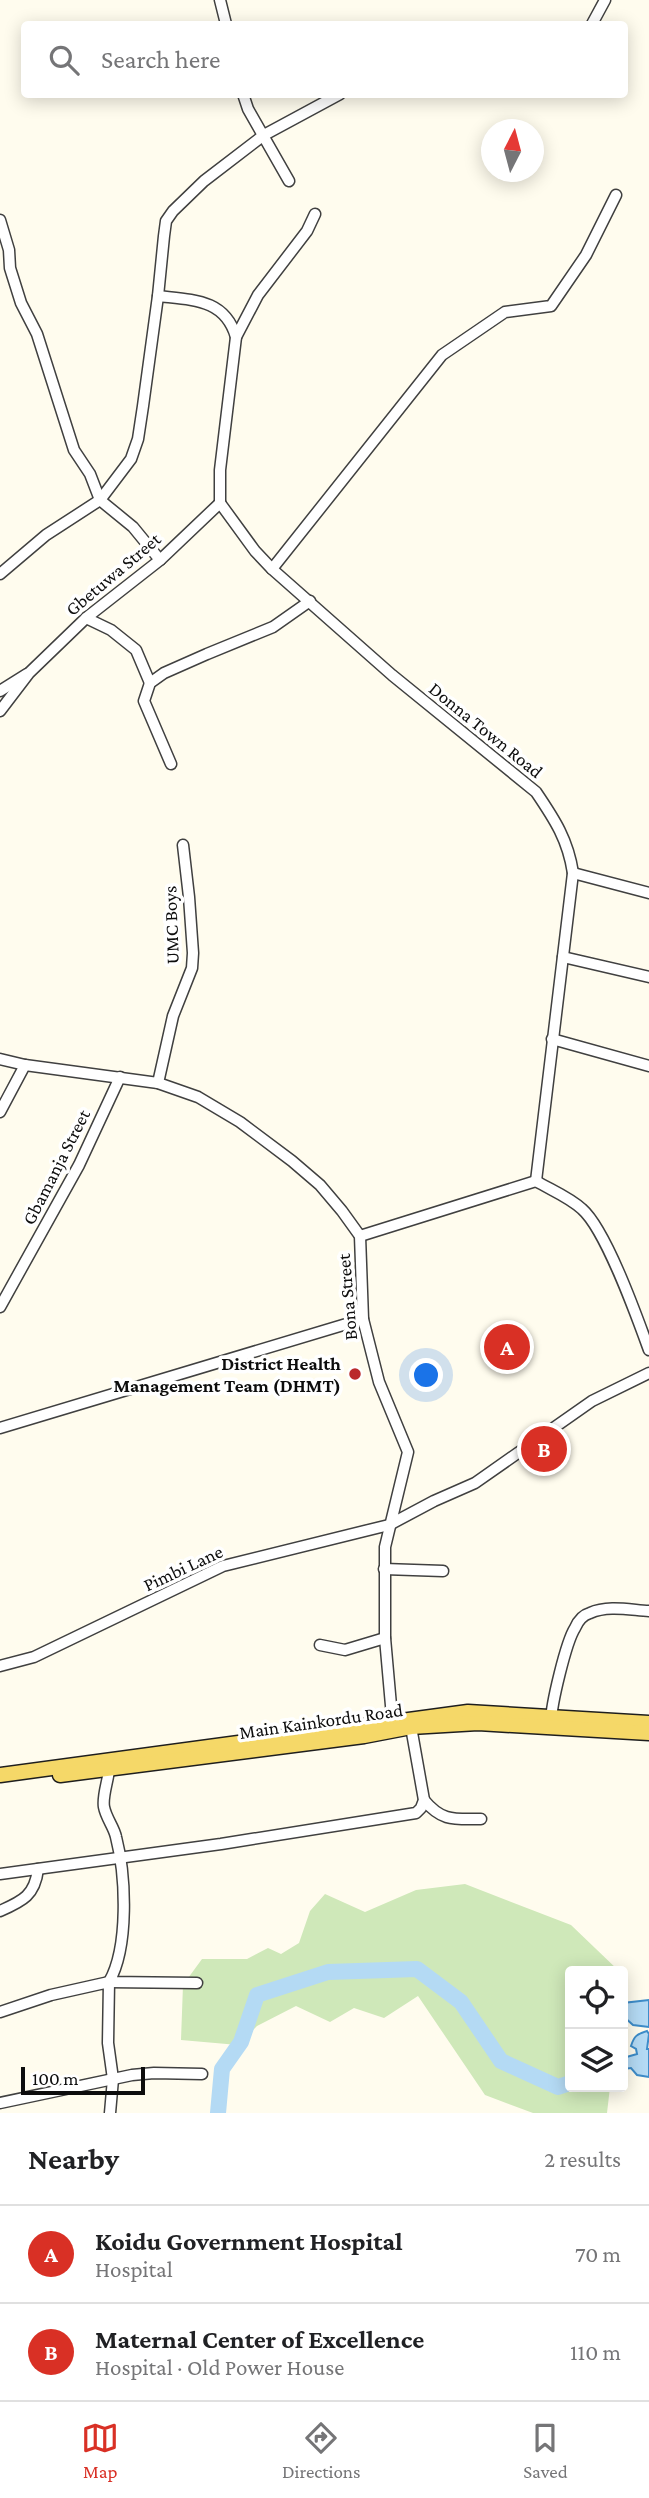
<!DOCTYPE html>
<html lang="en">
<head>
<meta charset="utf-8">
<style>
	:root { --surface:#fff; --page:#f6f6f6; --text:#202124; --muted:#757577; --line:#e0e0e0; --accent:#d93025 }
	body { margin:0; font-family:"Crimson Pro",serif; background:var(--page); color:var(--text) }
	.controls { position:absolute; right:21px; bottom:21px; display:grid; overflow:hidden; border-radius:7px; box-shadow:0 4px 18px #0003 }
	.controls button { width:63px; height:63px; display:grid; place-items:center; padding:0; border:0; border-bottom:2px solid var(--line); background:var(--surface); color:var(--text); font:35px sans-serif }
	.compass { position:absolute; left:481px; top:119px; width:63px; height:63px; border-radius:50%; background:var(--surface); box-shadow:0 4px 18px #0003; rotate:6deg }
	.scale { position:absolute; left:21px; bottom:18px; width:124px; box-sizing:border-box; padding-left:7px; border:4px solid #0d0d0d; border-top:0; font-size:19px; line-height:24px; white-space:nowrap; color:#0d0d0d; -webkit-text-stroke:5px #fff; paint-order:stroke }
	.you { position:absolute; left:427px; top:1376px; width:24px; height:24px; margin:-18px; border:5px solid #fff; border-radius:50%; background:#1a73e8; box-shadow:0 0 0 10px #1a73e833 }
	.badge { display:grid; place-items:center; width:46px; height:46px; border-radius:50%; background:var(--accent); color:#fff; font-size:23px; font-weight:700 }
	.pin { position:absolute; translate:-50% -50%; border:4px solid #fff; box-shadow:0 2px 7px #0006 }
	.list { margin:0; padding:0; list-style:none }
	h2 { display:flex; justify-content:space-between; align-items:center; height:91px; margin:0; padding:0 28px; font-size:30px }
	h2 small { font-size:23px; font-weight:400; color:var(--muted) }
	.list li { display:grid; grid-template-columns:46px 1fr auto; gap:21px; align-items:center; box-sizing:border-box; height:98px; padding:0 28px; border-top:2px solid var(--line) }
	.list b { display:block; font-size:26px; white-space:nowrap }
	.list p { margin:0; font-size:23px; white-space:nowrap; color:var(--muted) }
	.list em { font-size:23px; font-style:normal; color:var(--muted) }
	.icon { flex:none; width:38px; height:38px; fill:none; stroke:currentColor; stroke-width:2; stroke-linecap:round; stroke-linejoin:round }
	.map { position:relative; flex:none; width:649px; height:2113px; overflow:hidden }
	.search { position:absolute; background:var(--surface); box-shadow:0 4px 18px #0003; left:21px; right:21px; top:21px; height:77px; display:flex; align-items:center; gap:18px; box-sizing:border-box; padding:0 24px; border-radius:7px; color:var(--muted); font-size:26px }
	.sheet { height:287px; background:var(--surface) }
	nav { display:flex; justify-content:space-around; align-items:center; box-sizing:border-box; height:98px; border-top:2px solid var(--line); background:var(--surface); font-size:19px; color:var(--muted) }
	nav a { display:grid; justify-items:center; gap:4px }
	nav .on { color:var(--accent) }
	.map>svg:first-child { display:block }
	.green { fill:#cfe8b9 }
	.water { fill:#b4daf4; stroke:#3d8cc9; stroke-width:2 }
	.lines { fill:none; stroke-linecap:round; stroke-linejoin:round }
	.river { stroke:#b4daf4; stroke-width:16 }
	.minor-casing { stroke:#404040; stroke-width:13 }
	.major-casing { stroke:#1e1e1e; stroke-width:17 }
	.minor { stroke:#fff; stroke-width:10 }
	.major { stroke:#f5d868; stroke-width:14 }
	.poi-dot { fill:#ba292b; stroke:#fff; stroke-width:2.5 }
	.labels { text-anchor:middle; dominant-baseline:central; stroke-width:7; stroke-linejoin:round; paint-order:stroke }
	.street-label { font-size:19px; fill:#0d0d0d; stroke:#fff }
	.poi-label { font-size:19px; font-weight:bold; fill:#0d0d0d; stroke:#fff; text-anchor:end }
</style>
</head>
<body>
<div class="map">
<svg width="649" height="2113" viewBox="0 0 649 2113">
	<rect width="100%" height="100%" fill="#fffcee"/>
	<path class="green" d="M465,1884l106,41 48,46h-49v116h40l-3,26h-74l-48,-18 -67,-99 -34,22 -30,-10 -24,14 -34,-16 -39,20 -19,19 -57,-5 2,-55 19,-26h45l21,-11 13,6 18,-11 11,-32 15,-17 40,18 51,-22z"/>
	<g class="water">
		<path d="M649,2000v27l-16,-2 -10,-9v-13z"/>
		<path d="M647,2031l2,3 -2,15h2v28l-12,-2 -6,-7 -8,1v-11l14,-4 -1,-5 -5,-3c3,-10 6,-12 16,-15z"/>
	</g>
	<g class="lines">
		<path class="river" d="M218,2113l4,-44 19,-27 16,-47 71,-23 89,-3 44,33 40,59 57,26 12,-4"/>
		<defs>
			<g id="minor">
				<path d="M220,0l6,24"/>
				<path d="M592,24l13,-24"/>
				<path d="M243,94l5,15 41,72"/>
				<path d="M0,220l9,30 1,18 11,35 16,31 37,116 16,24 10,26 33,27 27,33"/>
				<path d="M158,296c35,4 67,3 78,41l-16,133v33"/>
				<path d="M236,337l22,-42 49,-64 8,-17"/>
				<path d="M220,503l35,48 17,18 120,106 144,117c19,28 32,48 37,81l-37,308"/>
				<path d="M272,569l170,-214 63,-43 46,-6 35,-51 30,-60"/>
				<path d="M0,574l46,-39 54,-35 31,-41 7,-20 5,-33 15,-110 6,-60 2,-15 7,-10 31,-30 60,-46 76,-41"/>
				<path d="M86,618l25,12 25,20 14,33"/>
				<path d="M0,691l27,-17"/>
				<path d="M0,711l29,-38 57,-55 74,-58 60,-57"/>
				<path d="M171,764l-27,-63 6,-18 14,-10 43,-19 66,-27 37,-26"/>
				<path d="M573,873l76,20"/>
				<path d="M563,957l86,20"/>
				<path d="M552,1039l97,27"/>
				<path d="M0,1059l25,6 133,18 40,14 42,25 52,39 28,24 22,26 18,25 3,83 16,63 29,70 -23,95v91l8,90"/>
				<path d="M158,1083l15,-67 19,-48 1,-15 -4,-56 -6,-52"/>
				<path d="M0,1112l25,-47"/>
				<path d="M536,1181c15,9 33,16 46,28 24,21 55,108 67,141"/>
				<path d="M360,1236l176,-55"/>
				<path d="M0,1307l79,-142 41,-88"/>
				<path d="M0,1428l363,-109"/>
				<path d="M384,1569l59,2"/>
				<path d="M320,1645l25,5 40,-12"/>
				<path d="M0,1666l34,-9 189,-91 166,-41 45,-24 41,-18 117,-82 57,-28"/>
				<path d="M551,1722c0,-17 15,-80 24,-94 3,-7 8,-13 15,-15 18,-8 40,-3 59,-2"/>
				<path d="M109,1770c-1,11 -7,27 -5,37 2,11 10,20 12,30 10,39 13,110 -7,145l88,1"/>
				<path d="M424,1800c18,22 31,19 57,19"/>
				<path d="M0,1874l221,-30 195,-31 5,-5 3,-8 -13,-73"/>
				<path d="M0,1911c23,-10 35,-16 38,-42"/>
				<path d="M0,2012l51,-17 58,-13 -1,61 5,36 -3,34"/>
				<path d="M0,2103l132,-28 22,-2 48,1"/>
			</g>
			<g id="major">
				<path d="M0,1775l468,-63 181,11"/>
				<path d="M60,1775l304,-39 47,-9 67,-4 171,10"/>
			</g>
		</defs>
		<use href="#minor" class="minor-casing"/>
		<use href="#major" class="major-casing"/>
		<use href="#minor" class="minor"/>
		<use href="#major" class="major"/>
	</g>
	<circle class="poi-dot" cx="355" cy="1374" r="7"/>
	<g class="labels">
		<g class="street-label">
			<text transform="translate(113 574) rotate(-40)">Gbetuwa Street</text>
			<text transform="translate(486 730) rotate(39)">Donna Town Road</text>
			<text transform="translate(171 925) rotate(-92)">UMC Boys</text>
			<text transform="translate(56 1167) rotate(-63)">Gbamanja Street</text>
			<text transform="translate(347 1297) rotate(-95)">Bona Street</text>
			<text transform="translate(183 1568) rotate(-25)">Pimbi Lane</text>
			<text transform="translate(321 1721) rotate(-8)">Main Kainkordu Road</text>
		</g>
		<g class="poi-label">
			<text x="341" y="1363">District Health<tspan x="341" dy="22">Management Team (DHMT)</tspan></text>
		</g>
	</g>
</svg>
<div class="controls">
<button><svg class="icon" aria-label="locate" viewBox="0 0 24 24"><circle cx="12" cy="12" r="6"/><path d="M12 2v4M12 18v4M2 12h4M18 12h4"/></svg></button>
<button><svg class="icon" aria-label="layers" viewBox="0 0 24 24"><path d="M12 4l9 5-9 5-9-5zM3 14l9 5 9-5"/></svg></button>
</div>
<svg class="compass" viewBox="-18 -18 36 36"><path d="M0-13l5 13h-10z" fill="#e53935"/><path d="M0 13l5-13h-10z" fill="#757577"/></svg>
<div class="scale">100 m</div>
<div class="you"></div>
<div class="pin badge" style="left:507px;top:1347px">A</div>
<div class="pin badge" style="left:544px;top:1449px">B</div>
<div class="search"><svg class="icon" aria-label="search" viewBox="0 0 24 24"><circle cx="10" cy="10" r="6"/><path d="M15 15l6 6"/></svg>Search here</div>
</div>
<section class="sheet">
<h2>Nearby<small>2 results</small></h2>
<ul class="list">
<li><span class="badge">A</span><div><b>Koidu Government Hospital</b><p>Hospital</p></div><em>70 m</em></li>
<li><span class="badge">B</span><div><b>Maternal Center of Excellence</b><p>Hospital · Old Power House</p></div><em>110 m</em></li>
</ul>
</section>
<nav>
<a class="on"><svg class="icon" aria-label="map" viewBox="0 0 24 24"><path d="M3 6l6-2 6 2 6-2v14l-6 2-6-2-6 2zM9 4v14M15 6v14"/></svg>Map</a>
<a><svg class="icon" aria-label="directions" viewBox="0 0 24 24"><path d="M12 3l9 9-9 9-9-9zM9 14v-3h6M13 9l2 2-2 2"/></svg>Directions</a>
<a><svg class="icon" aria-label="saved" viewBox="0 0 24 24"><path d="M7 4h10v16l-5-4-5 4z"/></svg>Saved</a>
</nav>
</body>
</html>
